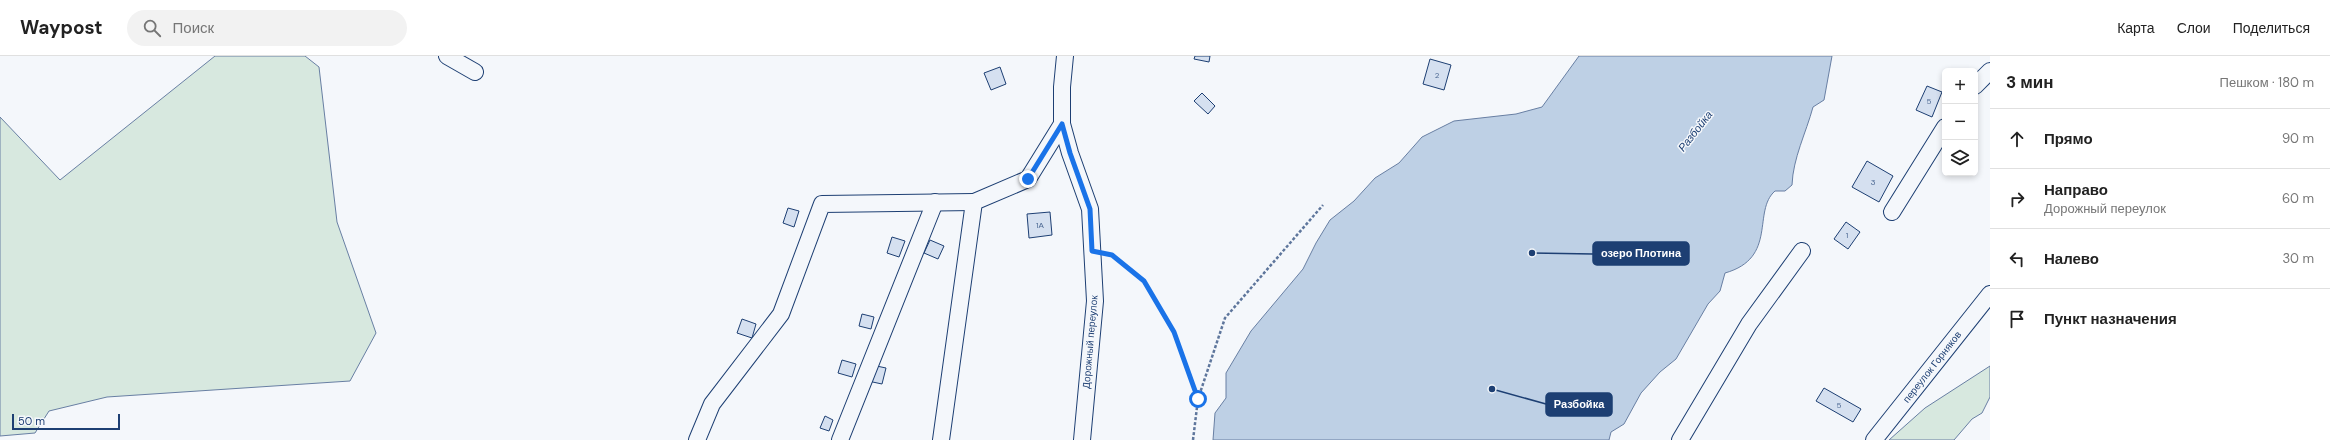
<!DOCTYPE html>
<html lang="ru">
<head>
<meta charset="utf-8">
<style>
	:root { --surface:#fff; --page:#f2f2f2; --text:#222; --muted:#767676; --line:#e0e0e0 }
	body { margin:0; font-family:"DM Sans",sans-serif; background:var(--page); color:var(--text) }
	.controls { position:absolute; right:12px; top:12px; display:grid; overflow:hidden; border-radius:6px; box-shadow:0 2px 6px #0003 }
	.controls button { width:36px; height:36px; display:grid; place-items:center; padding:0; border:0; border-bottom:1px solid var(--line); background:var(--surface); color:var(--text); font:20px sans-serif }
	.scale { position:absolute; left:12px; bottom:10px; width:108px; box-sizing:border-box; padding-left:4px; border:2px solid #1d3f73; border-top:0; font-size:11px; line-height:14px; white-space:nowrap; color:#1d3f73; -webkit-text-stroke:3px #f4f7fb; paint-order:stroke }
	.stop { position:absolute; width:12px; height:12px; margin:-9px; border:3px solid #1a73e8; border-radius:50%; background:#fff }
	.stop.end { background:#1a73e8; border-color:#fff; box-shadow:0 1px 4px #0008 }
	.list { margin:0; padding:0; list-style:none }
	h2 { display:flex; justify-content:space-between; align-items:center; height:52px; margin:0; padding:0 16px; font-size:17px }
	h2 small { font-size:13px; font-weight:400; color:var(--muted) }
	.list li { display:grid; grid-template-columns:26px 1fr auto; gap:12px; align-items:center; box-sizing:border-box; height:60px; padding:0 16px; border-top:1px solid var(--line) }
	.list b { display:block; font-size:15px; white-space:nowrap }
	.list p { margin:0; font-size:13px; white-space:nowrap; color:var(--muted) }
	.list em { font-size:13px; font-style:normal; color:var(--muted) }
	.icon { flex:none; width:22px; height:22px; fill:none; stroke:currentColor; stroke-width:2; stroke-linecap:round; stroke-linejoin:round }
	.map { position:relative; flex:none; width:1990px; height:384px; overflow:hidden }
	header { display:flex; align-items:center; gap:24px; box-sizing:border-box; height:56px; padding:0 20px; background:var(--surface); border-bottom:1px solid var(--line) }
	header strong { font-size:19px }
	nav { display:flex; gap:22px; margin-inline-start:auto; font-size:14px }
	.search { width:280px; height:36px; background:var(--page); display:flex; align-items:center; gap:10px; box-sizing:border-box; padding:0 14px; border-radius:22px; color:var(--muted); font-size:15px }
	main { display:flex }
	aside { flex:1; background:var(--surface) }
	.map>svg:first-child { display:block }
	.green { fill:#d7e8df; stroke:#687fa3 }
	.water { fill:#bed0e5; stroke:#687fa3 }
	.building { fill:#d5e0f0; stroke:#1d3f73 }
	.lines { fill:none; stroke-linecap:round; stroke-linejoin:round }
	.minor-casing { stroke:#1d3f73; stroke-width:18 }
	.path { stroke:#5e769c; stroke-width:2.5; stroke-dasharray:3 2; stroke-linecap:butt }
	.minor { stroke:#f4f7fb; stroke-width:16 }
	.route { stroke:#1a73e8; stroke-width:5 }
	.labels { text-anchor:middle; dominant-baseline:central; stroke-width:3; stroke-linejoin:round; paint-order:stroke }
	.number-label { font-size:8px; fill:#4b6792 }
	.street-label { font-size:10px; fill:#1d3f73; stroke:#f4f7fb }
	.water-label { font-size:11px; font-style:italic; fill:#1d3f73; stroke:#f4f7fb }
	.leader { fill:none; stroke:#1d3f73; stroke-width:1.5 }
	.callout-dot { fill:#1d3f73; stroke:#f4f7fb; stroke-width:1.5 }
	.callout { fill:#1d3f73; stroke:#1d3f73; stroke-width:1.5 }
	.callout-label { font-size:11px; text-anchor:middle; font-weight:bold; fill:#fff }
</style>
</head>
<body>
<header>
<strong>Waypost</strong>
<div class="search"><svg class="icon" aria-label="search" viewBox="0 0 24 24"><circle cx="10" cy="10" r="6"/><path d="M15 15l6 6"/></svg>Поиск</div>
<nav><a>Карта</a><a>Слои</a><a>Поделиться</a></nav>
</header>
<main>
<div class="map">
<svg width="1990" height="384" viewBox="0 0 1990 384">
	<rect width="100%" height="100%" fill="#f4f7fb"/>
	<g class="green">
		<path d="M215,0h90l14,11 18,155 39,111 -26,48 -243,16 -58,14 -14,22 -35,3v-319l60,63z"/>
		<path d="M1990,310v31l-8,16 -10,6 -18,21h-65l36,-32z"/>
	</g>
	<path class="water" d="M1579,0h253l-8,44 -11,7c-7,26 -20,51 -21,78l-7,6h-10c-23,20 3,67 -50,82l-5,18 -12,13 -32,55 -16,13 -19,21 -17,31 -13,8 -2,8h-396l2,-27 11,-15v-25l25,-42 52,-62 13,-26 14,-23 24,-19 21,-23 24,-15 23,-26 32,-16 62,-7 26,-7z"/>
	<g class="building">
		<path d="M1195,0h15l-1,6 -15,-3z"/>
		<path d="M1430,3l21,6 -7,25 -21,-6z"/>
		<path d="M1000,11l6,17 -15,6 -7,-17z"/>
		<path d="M1927,30l15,6 -10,25 -16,-7z"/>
		<path d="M1202,37l13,13 -7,8 -14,-13z"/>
		<path d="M1867,105l26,15 -14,26 -27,-15z"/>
		<path d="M788,152l11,3 -5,16 -11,-4z"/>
		<path d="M1050,156l2,23 -23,3 -2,-24z"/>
		<path d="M1846,166l14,10 -12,17 -14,-10z"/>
		<path d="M892,181l13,4 -6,16 -12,-4z"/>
		<path d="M930,184l14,6 -6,13 -14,-6z"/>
		<path d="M862,258l12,3 -3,12 -12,-3z"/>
		<path d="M742,263l14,5 -4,14 -15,-5z"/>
		<path d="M842,304l14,4 -4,13 -14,-4z"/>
		<path d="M872,309l14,3 -4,16 -14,-3z"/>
		<path d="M1824,332l37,21 -8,13 -37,-21z"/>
		<path d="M825,360l8,4 -4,11 -9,-3z"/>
	</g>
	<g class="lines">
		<defs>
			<g id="minor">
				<path d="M447,0l28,16"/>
				<path d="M1065,0l-3,31v37l8,29 20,56 5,92 -13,139"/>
				<path d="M1975,30l15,-15"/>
				<path d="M1892,156l53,-85"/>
				<path d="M697,384l15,-36 69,-90 41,-110 152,-2"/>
				<path d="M840,384l95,-238"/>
				<path d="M941,384l33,-238 54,-23 34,-55"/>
				<path d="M1680,384l69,-116 53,-73"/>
				<path d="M1874,384l116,-146"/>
			</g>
		</defs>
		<use href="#minor" class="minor-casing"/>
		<g class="path">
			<path d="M1106,198l6,1 32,26 30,51 24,66"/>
			<path d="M1193,384l5,-41 27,-81 98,-113"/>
		</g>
		<use href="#minor" class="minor"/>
	</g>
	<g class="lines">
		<path class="route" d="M1028,123l34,-55 8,29 20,56 2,42 20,4 32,26 30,51 24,67"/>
	</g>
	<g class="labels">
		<g class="number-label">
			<text x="1437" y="19">2</text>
			<text x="1929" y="45">5</text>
			<text x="1873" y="126">3</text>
			<text x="1040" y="169">1А</text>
			<text x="1847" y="179">1</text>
			<text x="1839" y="349">5</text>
		</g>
		<g class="street-label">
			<text transform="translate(1090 286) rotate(-85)">Дорожный переулок</text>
			<text transform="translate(1932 311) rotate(-52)">переулок Горняков</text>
		</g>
		<g class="water-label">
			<text transform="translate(1695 75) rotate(-52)">Разбойка</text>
		</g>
	</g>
	<path class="leader" d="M1532 197L1593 198M1492 333L1546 348"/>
	<g class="callout-dot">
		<circle cx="1532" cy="197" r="4"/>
		<circle cx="1492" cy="333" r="4"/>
	</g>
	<g class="callout">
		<rect x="1593" y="186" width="96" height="23" rx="4"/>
		<rect x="1546" y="337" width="66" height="23" rx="4"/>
	</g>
	<g class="callout-label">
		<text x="1641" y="201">озеро Плотина</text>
		<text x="1579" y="352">Разбойка</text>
	</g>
</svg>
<div class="controls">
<button>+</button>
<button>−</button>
<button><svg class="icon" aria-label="layers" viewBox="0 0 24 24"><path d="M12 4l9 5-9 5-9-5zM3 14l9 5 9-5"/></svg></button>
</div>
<div class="scale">50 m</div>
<div class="stop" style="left:1198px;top:343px"></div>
<div class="stop end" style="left:1028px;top:123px"></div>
</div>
<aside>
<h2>3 мин<small>Пешком · 180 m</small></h2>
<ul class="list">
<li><svg class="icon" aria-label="ahead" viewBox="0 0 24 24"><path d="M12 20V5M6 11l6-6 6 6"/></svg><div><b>Прямо</b></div><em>90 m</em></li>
<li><svg class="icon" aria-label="right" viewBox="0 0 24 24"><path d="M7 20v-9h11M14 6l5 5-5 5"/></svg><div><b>Направо</b><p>Дорожный переулок</p></div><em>60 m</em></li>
<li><svg class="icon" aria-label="left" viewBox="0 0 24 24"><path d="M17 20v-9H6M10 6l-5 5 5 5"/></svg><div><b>Налево</b></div><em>30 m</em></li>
<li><svg class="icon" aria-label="arrive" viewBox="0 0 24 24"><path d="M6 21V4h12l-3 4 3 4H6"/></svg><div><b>Пункт назначения</b></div></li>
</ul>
</aside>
</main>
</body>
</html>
